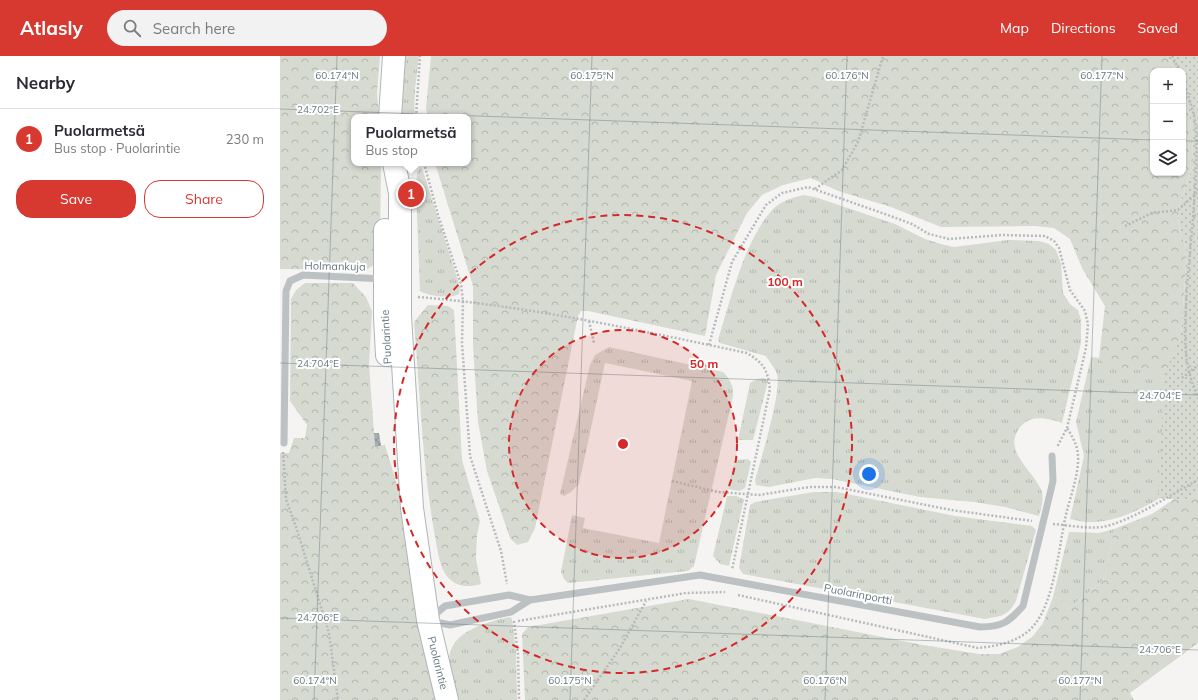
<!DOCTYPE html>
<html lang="en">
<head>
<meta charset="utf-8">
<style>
	:root { --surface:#fff; --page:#f2f2f3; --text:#2b2b33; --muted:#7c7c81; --line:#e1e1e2; --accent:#d73830 }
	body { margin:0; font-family:Mulish,sans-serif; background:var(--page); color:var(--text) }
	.controls { position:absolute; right:12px; top:12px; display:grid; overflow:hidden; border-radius:8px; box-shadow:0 1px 3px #0004 }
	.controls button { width:36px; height:36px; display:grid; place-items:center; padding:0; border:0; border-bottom:1px solid var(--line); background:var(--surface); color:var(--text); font:20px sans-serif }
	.you { position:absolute; left:589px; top:418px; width:14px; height:14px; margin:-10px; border:3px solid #fff; border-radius:50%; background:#1a73e8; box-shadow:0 0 0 6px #1a73e833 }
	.badge { display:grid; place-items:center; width:26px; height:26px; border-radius:50%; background:var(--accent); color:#fff; font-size:13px; font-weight:700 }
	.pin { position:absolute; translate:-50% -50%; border:2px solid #fff; box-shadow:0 1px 4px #0006 }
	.popup { position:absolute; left:71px; top:58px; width:120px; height:52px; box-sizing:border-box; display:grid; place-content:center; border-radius:8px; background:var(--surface); filter:drop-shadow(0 1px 3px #0005); font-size:13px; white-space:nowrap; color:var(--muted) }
	.popup b { font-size:15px; color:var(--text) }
	.popup::after { content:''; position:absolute; left:50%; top:100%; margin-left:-8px; border:8px solid transparent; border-top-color:var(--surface) }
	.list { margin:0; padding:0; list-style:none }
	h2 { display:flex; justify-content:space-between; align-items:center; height:52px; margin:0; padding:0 16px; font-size:17px }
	h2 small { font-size:13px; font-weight:400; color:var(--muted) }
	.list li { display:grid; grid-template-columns:26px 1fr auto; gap:12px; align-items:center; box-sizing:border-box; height:60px; padding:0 16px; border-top:1px solid var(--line) }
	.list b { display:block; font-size:15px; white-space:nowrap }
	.list p { margin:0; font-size:13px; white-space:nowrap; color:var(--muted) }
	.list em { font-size:13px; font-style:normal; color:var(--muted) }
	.actions { display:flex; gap:8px; padding:12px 16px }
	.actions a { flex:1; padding:9px 0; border:1px solid var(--accent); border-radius:16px; text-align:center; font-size:14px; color:var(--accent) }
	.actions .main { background:var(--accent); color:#fff }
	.icon { flex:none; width:22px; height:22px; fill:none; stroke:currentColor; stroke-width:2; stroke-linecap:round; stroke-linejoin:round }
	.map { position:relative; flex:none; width:918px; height:644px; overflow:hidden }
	header { display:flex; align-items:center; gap:24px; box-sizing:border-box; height:56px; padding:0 20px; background:var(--accent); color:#fff }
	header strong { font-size:19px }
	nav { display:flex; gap:22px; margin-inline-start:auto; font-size:14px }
	.search { width:280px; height:36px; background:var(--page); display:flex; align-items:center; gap:10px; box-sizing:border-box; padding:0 14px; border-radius:22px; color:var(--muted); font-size:15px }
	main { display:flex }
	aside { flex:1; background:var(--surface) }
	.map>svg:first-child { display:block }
	.grass { fill:url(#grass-tufts) }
	.forest { fill:url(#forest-crowns) }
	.park { fill:url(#park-dots) }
	.building { fill:url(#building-cross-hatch) }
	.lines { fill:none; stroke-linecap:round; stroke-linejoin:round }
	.major-casing { stroke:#b0b6b8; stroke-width:24 }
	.path { stroke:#b6babb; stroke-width:2.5; stroke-dasharray:2 2; stroke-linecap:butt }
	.minor { stroke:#bcc1c3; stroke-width:7 }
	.major { stroke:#fff; stroke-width:22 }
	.ticks { fill:none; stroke:#667a81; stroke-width:1; stroke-opacity:0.45 }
	.ring { fill:none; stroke:#d62828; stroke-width:2; stroke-dasharray:7 5 }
	.labels { text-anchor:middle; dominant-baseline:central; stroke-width:4; stroke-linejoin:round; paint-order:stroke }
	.street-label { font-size:11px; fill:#667a81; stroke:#fff }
	.ticks-label { font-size:10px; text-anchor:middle; fill:#667a81; stroke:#fff; stroke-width:4; stroke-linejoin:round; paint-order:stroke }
	.centre { fill:#d62828; stroke:#fff; stroke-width:2 }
	.ring-label { font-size:12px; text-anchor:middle; font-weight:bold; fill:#d62828; stroke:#fff; stroke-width:4; stroke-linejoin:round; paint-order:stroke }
</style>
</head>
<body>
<header>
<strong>Atlasly</strong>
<div class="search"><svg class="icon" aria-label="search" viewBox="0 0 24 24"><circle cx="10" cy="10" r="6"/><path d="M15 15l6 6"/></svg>Search here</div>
<nav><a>Map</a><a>Directions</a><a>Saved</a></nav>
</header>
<main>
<aside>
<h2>Nearby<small></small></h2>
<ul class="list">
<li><span class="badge">1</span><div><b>Puolarmetsä</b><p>Bus stop · Puolarintie</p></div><em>230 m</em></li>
</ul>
<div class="actions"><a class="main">Save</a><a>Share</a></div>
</aside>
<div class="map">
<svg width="918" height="644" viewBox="0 0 918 644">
	<defs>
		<pattern id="grass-tufts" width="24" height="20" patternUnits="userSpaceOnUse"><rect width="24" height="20" fill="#d6dad1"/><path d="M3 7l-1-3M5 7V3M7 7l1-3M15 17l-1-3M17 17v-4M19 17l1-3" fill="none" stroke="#b1b6af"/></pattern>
		<pattern id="forest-crowns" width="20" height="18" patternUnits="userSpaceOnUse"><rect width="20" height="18" fill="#d6dad1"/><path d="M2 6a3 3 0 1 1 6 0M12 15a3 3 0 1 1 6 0" fill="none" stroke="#b1b6af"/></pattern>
		<pattern id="park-dots" width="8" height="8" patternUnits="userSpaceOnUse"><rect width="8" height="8" fill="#d6dad1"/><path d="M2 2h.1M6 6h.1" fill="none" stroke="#b1b6af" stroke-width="1.8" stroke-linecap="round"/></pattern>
		<pattern id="building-cross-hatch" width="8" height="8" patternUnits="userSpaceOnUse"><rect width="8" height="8" fill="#a4aeb1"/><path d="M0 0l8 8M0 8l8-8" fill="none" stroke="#899395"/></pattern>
	</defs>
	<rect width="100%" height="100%" fill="#f5f4f2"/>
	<g class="grass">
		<path d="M125,0h14l-4,33 -1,28h-12z"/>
		<path d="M142,112l38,119 -1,7c-9,5 -30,2 -39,-3l-4,-102 1,-16 2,-4z"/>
		<path d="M523,139l12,2 80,27 30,15 16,5 13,3 54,-7 31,1 10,3 7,6 5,13 2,30 7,11 8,6 3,10v23l-19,80c-12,-4 -29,-9 -40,2 -23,25 12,45 20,67 2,8 -1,16 -3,24l-34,-9 -31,-5 -54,-5 -88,-18 -17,-1 -46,9 -13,-2 -1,-5c6,-21 27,-89 22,-106 -2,-6 -8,-13 -11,-18l-46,-13 -2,-3c12,-39 27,-101 55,-131 8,-8 19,-11 30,-14z"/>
		<path d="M901,279l17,140c-30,18 -73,49 -109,47 -6,0 -13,-2 -19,-3l14,-63 -8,-34 15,-65 8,1 7,7z"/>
		<path d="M329,291l114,25c7,7 11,14 10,24l-39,170 -6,5 -120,12 -4,-4 -3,-7 11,-57 13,3 -2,10 76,15 33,-162 -87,-18 -26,121 -8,8 -7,4 -4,-2 30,-129 5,-10z"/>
		<path d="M484,322l4,3 -15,59h-15l12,-57 7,-4z"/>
		<path d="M468,403l3,3 -6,26 -6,3 -11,-2 5,-21 5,-8z"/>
		<path d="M534,436h23l118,24 77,10 4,4 -20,71c-8,15 -15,15 -31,18l-242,-45 -4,-6 11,-63 5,-3z"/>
		<path d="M447,440h9l8,3 -15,67 -9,-2 -7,-8z"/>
		<path d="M834,473l-9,50 -37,30 -7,-10 -8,-2 16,-65 30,1z"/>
		<path d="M230,561l2,2 4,33 1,48h-58c-3,-12 -10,-27 -10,-39 0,-30 38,-39 61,-44z"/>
	</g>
	<g class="forest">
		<path d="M0,0h100l-3,37 2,24h-25v46h27l-1,82 -2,17 -12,8 -86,-1z"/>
		<path d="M151,0h736l8,15h-22v102h30v-81l9,36 1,38 -13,37 -2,20 9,29 -6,83 -16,39 -59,-9 -7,-7 6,-52 -23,-38 -12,-29 -16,-11 -20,-2 -93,1 -50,-20 -53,-16 -27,-13 -28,7 -21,10 -15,18 -31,62 -11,61 -117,-25h-7l-3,5 -43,212 -7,14 -11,3 -7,-7 -23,-67 -9,-49 -5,-76v-60l-38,-123h33v-46h-40l-2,-9z"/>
		<path d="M25,227h48l13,14 6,14 -3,54 6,81 10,-1 16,53 38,202h-159v-247h9l5,-15h11l2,-13 -17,-24 1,-102 5,-9z"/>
		<path d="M148,249l20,1 6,4 8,150 18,61 -3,14 -1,24 5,25c-14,4 -26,3 -35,-9 -8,-12 -9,-30 -12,-44 -12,-69 -14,-140 -20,-209z"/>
		<path d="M918,436v151l-68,50 4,7h-609l-3,-66 6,-7 161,-28 234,46 56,9h20l19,-7 15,-11 10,-13 10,-26 8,2 7,10 37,-30 9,-50 38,-15 22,-15 11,1z"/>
	</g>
	<path class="park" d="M887,0h31v436l-13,8 -27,-2 7,-124 16,-39 6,-83 -9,-29 2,-20 13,-37 -1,-38 -9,-36v-21h-8z"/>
	<path class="building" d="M94,377h5l2,13h-6z"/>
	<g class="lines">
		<defs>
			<g id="major">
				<path d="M110,61l4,-61"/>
				<path d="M114,107l6,30v123l12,192 16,112 19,80"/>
				<path d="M105,174v87l2,38"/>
			</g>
		</defs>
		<use href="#major" class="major-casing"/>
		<g class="path">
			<path d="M892,0l8,15"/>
			<path d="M903,25c5,14 11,31 13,46 2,54 -5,108 -9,161 -2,38 -6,74 11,109"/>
			<path d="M136,61l4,-61"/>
			<path d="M144,107l14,52 23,69 2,17 -1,42 8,113 31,95 6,33"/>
			<path d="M535,133l27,-19 16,-28 25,-86"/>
			<path d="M914,159l4,2"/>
			<path d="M845,170l27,-13 26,-3 18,-16 2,-6"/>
			<path d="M138,241c111,9 220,33 329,56 17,11 20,15 23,36l-38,181"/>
			<path d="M309,265l5,22"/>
			<path d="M429,289l23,-83 34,-57 16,-12 26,-6 77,27 27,10 17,10 20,5 53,-4 43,1 9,5 5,7 11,42 15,21 3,13 -2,24 -19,80 -10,19"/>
			<path d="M902,322l16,-13"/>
			<path d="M3,396l3,47 11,31 32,103 9,67"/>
			<path d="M392,425l46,11 41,3 50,-8h27l115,23 81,11"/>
			<path d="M773,468c16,1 32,5 49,3 28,-5 70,-33 96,-47"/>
			<path d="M458,539l240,53c21,-2 44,-7 57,-24 19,-24 24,-76 30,-105 4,-19 12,-38 13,-57 1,-14 -4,-23 -11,-34"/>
			<path d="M234,565l4,33 1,46"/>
			<path d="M238,565l168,-28 39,-1"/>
			<path d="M304,644l36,-52 26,-47"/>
		</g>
		<g class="minor">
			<path d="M4,387l2,-152 4,-10 13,-6 81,4"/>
			<path d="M151,562l14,-12 64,-11 21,5 170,-25 280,52c22,0 29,-5 43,-21l30,-125 -1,-25"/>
			<path d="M152,565l18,4 61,-13 19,-12"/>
		</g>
		<use href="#major" class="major"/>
	</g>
	<path class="ticks" d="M0,53l873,31M903,85h15M0,307l918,32M0,562l918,32M34,644l23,-644M290,644l22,-644M545,644l22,-644M800,644l22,-644"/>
	<circle cx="343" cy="388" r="114" fill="#d62828" fill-opacity=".12"/>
	<g class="ring">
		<circle cx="343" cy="388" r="114"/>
		<circle cx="343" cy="388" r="229"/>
	</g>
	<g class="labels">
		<g class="street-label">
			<text transform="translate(55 210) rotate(1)">Holmankuja</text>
			<text transform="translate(106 281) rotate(-93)">Puolarintie</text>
			<text transform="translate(578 538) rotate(11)">Puolarinportti</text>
			<text transform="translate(158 607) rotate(76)">Puolarintie</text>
		</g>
	</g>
	<g class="ticks-label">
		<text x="57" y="23">60.174°N</text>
		<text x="312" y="23">60.175°N</text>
		<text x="567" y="23">60.176°N</text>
		<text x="822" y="23">60.177°N</text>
		<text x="38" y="57">24.702°E</text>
		<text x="38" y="311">24.704°E</text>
		<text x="880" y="343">24.704°E</text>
		<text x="38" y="565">24.706°E</text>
		<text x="880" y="597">24.706°E</text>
		<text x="35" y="628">60.174°N</text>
		<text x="290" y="628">60.175°N</text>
		<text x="545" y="628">60.176°N</text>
		<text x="800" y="628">60.177°N</text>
	</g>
	<circle cx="343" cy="388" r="6" class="centre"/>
	<g class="ring-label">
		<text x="505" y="230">100 m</text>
		<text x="424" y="312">50 m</text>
	</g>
</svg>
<div class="controls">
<button>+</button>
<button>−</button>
<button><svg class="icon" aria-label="layers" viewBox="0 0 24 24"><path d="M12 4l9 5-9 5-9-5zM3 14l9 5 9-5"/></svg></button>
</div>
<div class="you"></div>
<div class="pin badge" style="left:131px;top:138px">1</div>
<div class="popup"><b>Puolarmetsä</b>Bus stop</div>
</div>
</main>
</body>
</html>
